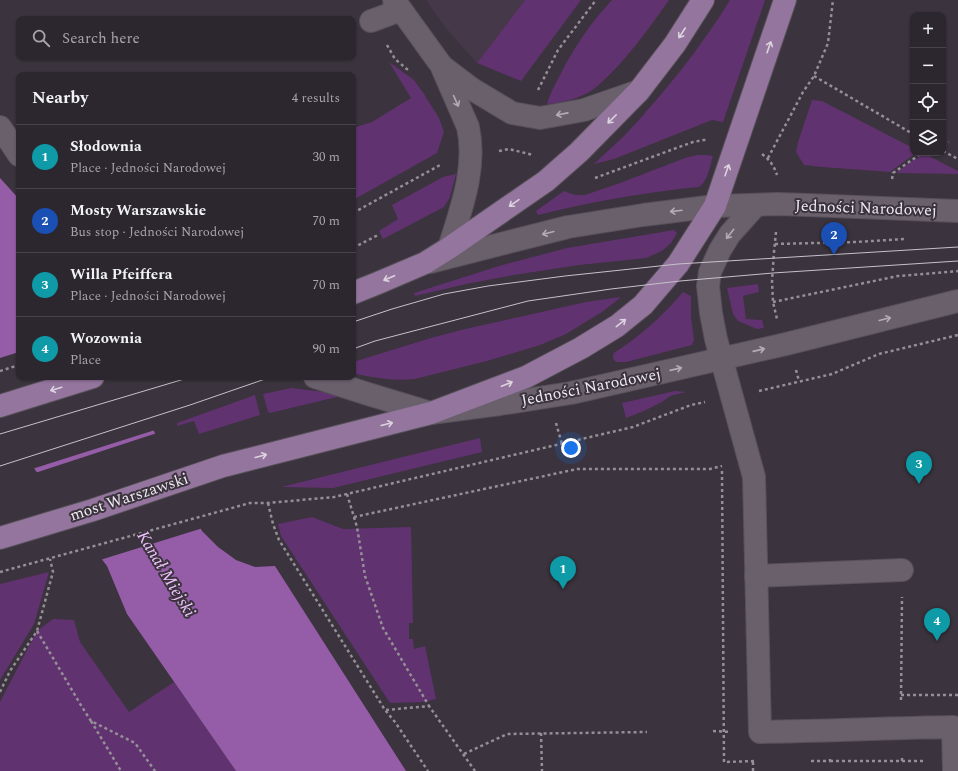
<!DOCTYPE html>
<html lang="en">
<head>
<meta charset="utf-8">
<style>
	:root { --surface:#2c262e; --page:#38323a; --text:#f1f3f6; --muted:#a6a5aa; --line:#48434a; --accent:#95b2f1 }
	body { margin:0; font-family:Spectral,serif; background:var(--page); color:var(--text) }
	.controls { position:absolute; right:12px; top:12px; display:grid; overflow:hidden; border-radius:8px; box-shadow:0 1px 3px #0004 }
	.controls button { width:36px; height:36px; display:grid; place-items:center; padding:0; border:0; border-bottom:1px solid var(--line); background:var(--surface); color:var(--text); font:20px sans-serif }
	.you { position:absolute; left:571px; top:448px; width:14px; height:14px; margin:-10px; border:3px solid #fff; border-radius:50%; background:#1a73e8; box-shadow:0 0 0 6px #1a73e833 }
	.badge { display:grid; place-items:center; width:26px; height:26px; border-radius:50%; background:var(--accent); color:#fff; font-size:13px; font-weight:700 }
	.pin { position:absolute; translate:-50% -33px; filter:drop-shadow(0 1px 2px #0008) }
	.pin::after { content:''; position:absolute; top:21px; width:14px; height:12px; background:inherit; clip-path:polygon(0 0,100% 0,50% 100%) }
	.list { margin:0; padding:0; list-style:none }
	h2 { display:flex; justify-content:space-between; align-items:center; height:52px; margin:0; padding:0 16px; font-size:17px }
	h2 small { font-size:13px; font-weight:400; color:var(--muted) }
	.list li { display:grid; grid-template-columns:26px 1fr auto; gap:12px; align-items:center; box-sizing:border-box; height:64px; padding:0 16px; border-top:1px solid var(--line) }
	.list b { display:block; font-size:15px; white-space:nowrap }
	.list p { margin:0; font-size:13px; white-space:nowrap; color:var(--muted) }
	.list em { font-size:13px; font-style:normal; color:var(--muted) }
	.icon { flex:none; width:22px; height:22px; fill:none; stroke:currentColor; stroke-width:2; stroke-linecap:round; stroke-linejoin:round }
	.map { position:relative; flex:none; width:958px; height:771px; overflow:hidden }
	.search { position:absolute; background:var(--surface); box-shadow:0 1px 3px #0004; left:16px; top:16px; width:340px; height:44px; display:flex; align-items:center; gap:10px; box-sizing:border-box; padding:0 14px; border-radius:8px; color:var(--muted); font-size:15px }
	.panel { position:absolute; background:var(--surface); box-shadow:0 1px 3px #0004; left:16px; top:72px; width:340px; height:308px; border-radius:8px }
	.map>svg:first-child { display:block }
	.built { fill:#453949 }
	.green { fill:#613270 }
	.water { fill:#955da7 }
	.pier { fill:#3b333d }
	.lines { fill:none; stroke-linecap:round; stroke-linejoin:round }
	.minor-casing { stroke:#575059; stroke-width:24 }
	.major-casing { stroke:#575059; stroke-width:24 }
	.path { stroke:#958f97; stroke-width:2.5; stroke-dasharray:3 3; stroke-linecap:butt }
	.minor { stroke:#69606c; stroke-width:22 }
	.major { stroke:#93759d; stroke-width:22 }
	.tram { stroke:#c7c1c9; stroke-width:1 }
	.oneway { stroke:#ddd3e0 }
	.oneway2 { stroke:#b3acb5 }
	.labels { text-anchor:middle; dominant-baseline:central; stroke-width:4; stroke-linejoin:round; paint-order:stroke }
	.street-label { font-size:16px; fill:#efeaf1; stroke:#3b333d }
	.water-label { font-size:17px; font-style:italic; fill:#f0c3ff; stroke:#3b333d }
</style>
</head>
<body>
<div class="map">
<svg width="958" height="771" viewBox="0 0 958 771">
	<rect width="100%" height="100%" fill="#3b333d"/>
	<path class="built" d="M426,0h99l-48,63 -32,-36z"/>
	<g class="green">
		<path d="M525,0h56l-60,81 -44,-18z"/>
		<path d="M612,0h57c-16,23 -32,45 -51,66 -9,9 -17,18 -27,25 -13,8 -30,12 -44,13 2,-8 6,-15 10,-23 14,-29 33,-58 55,-81z"/>
		<path d="M730,0h35l-42,122 -11,-2 -98,39 -20,5c10,-10 21,-19 31,-29 39,-42 75,-86 105,-135z"/>
		<path d="M389,62l25,18 10,14 15,24 5,14 -7,21 -84,47v-72l19,-6 39,-24z"/>
		<path d="M812,100l10,1 91,47v5h3l-26,19 -68,-5 -18,-2 -8,-13 2,-10z"/>
		<path d="M925,154l33,17v3l-62,-1 13,-10z"/>
		<path d="M697,155h9l7,1c-3,9 -5,25 -14,31 -54,5 -108,15 -161,28l-2,-4 28,-20 11,4h10l35,-12 65,-25z"/>
		<path d="M456,174l-6,23 -6,10 -61,32 -4,-8 19,-12 -6,-14 51,-28z"/>
		<path d="M674,230l3,3 -6,10 -9,8 -16,7 -67,7 -65,10 -48,9 -51,12 -1,-3 85,-27 68,-18z"/>
		<path d="M758,284l1,8 -16,4 3,23 16,1 2,8 -7,1 -19,-8 -5,-7 -6,-26z"/>
		<path d="M683,292l8,4v22l3,22 -2,5 -66,17h-10c-3,-3 -4,-5 -2,-9 26,-17 49,-37 69,-61z"/>
		<path d="M620,297v1l-18,14 -36,22 -26,11 -53,16 -72,18c-21,2 -42,-1 -62,-6v-11l78,-24 30,-8 125,-28z"/>
		<path d="M291,388l50,6v2l-71,17 -2,-1 -5,-18z"/>
		<path d="M675,391l11,1 -16,4 -8,6 -18,9 -18,7 -4,-15z"/>
		<path d="M255,395l5,20 -61,19 -5,-13 -17,5v-3z"/>
		<path d="M480,438l2,14 -149,36 -52,-1z"/>
		<path d="M312,517l31,12 68,-2 2,96h-4v16h4l1,10 11,-3 11,53 -12,3 -34,1 -109,-167 -3,-12z"/>
		<path d="M49,572l-15,52 -34,56v-96z"/>
		<path d="M53,619l21,1 6,22 49,70 45,-30 62,89h-236v-69l37,-71z"/>
	</g>
	<path class="water" d="M0,178l19,21v178h109l74,154 16,16 18,13 19,7 20,-1 131,205h-170l-109,-157 -20,-48 -60,-79 -20,-29 -27,-33z"/>
	<g class="pier">
		<path d="M19,352v25h111l25,53 -123,39 -6,-10 -26,-31v-70z"/>
		<path d="M157,433l46,95 -103,32 -65,-87z"/>
	</g>
	<g class="lines">
		<defs>
			<g id="minor">
				<path d="M394,0l47,65 27,62c9,41 -7,82 -19,121"/>
				<path d="M371,21l30,-11"/>
				<path d="M443,67l29,22 40,24 28,5 44,-8 55,-19"/>
				<path d="M0,127l19,28"/>
				<path d="M756,205l-26,29 -10,16 -10,22 -2,14 3,27 5,26 38,138 6,255c64,-1 129,-4 193,-5l1,44"/>
				<path d="M430,262l138,-35 75,-12 72,-9 63,-2 29,1 151,6"/>
				<path d="M315,377l53,17 63,19 69,-9 71,-11 215,-49 172,-43"/>
				<path d="M756,576l146,-6"/>
			</g>
			<g id="major">
				<path d="M353,293l25,-10 47,-20 24,-15 97,-67 33,-29 60,-61 36,-47 28,-44"/>
				<path d="M0,406l93,-29"/>
				<path d="M0,538l93,-28 130,-44 208,-53 95,-36 55,-29 36,-22 26,-21 35,-41 37,-58 70,-206"/>
			</g>
		</defs>
		<use href="#minor" class="minor-casing"/>
		<use href="#major" class="major-casing"/>
		<g class="path">
			<path d="M387,45l8,14 13,11"/>
			<path d="M814,76l99,58"/>
			<path d="M538,90l20,-40 38,-50"/>
			<path d="M943,144l6,-2"/>
			<path d="M499,151l10,-2 24,6"/>
			<path d="M943,151l15,8"/>
			<path d="M762,154c8,6 12,12 15,21"/>
			<path d="M768,158l35,-66 11,-16 14,-33 5,-43"/>
			<path d="M595,178l76,-28 22,-8 11,-2h3"/>
			<path d="M892,179l1,-6 29,-20"/>
			<path d="M353,213l89,-49"/>
			<path d="M776,232l-2,20 -2,29 1,21 4,17"/>
			<path d="M775,244l81,-2 48,-3"/>
			<path d="M353,248l25,-13"/>
			<path d="M773,302l125,-26 60,-5"/>
			<path d="M796,370l3,11"/>
			<path d="M0,371l19,-6"/>
			<path d="M759,391l73,-17 47,-20 79,-19"/>
			<path d="M556,423l6,21"/>
			<path d="M722,471l2,291 32,-1"/>
			<path d="M347,494l10,33 8,49 18,52 46,78"/>
			<path d="M268,503l5,21 6,16 106,170 10,12 33,49"/>
			<path d="M354,517l223,-48h133l12,-3"/>
			<path d="M0,572l250,-69h18l66,-6 299,-70 58,-22 14,-3"/>
			<path d="M37,631l45,76 9,14 44,22 20,28"/>
			<path d="M0,692l10,-21 27,-40 16,-59 -3,-13"/>
			<path d="M901,695h57"/>
			<path d="M901,700l1,-103"/>
			<path d="M386,710l43,-4 46,65"/>
			<path d="M91,721l30,50"/>
			<path d="M713,731l18,1"/>
			<path d="M541,733l1,38"/>
			<path d="M464,754l43,-20 140,-2"/>
			<path d="M811,761h19v-2"/>
			<path d="M830,761h95"/>
			<path d="M902,761v-6"/>
			<path d="M753,771v-10"/>
		</g>
		<use href="#minor" class="minor"/>
		<use href="#major" class="major"/>
		<g class="tram">
			<path d="M353,322l39,-13 52,-15 44,-8 77,-10 113,-12 280,-17"/>
			<path d="M353,349l22,-8 153,-40 83,-12 69,-8 93,-8 185,-12"/>
			<path d="M0,434l191,-57"/>
			<path d="M0,466l190,-61 81,-28"/>
		</g>
	</g>
	<defs><path id="oneway-shaft" d="M-6 0H5M1.5-3L5.5 0L1.5 3" fill="none" stroke-width="1.6" stroke-linecap="round" stroke-linejoin="round"/></defs>
	<g class="oneway">
		<use href="#oneway-shaft" transform="translate(682 33) rotate(123)"/>
		<use href="#oneway-shaft" transform="translate(769 47) rotate(-71)"/>
		<use href="#oneway-shaft" transform="translate(612 119) rotate(135)"/>
		<use href="#oneway-shaft" transform="translate(727 170) rotate(-71)"/>
		<use href="#oneway-shaft" transform="translate(514 203) rotate(145)"/>
		<use href="#oneway-shaft" transform="translate(389 278) rotate(157)"/>
		<use href="#oneway-shaft" transform="translate(621 323) rotate(-38)"/>
		<use href="#oneway-shaft" transform="translate(507 384) rotate(-22)"/>
		<use href="#oneway-shaft" transform="translate(56 389) rotate(163)"/>
		<use href="#oneway-shaft" transform="translate(387 424) rotate(-14)"/>
		<use href="#oneway-shaft" transform="translate(261 456) rotate(-15)"/>
	</g>
	<g class="oneway2">
		<use href="#oneway-shaft" transform="translate(456 101) rotate(66)"/>
		<use href="#oneway-shaft" transform="translate(562 114) rotate(169)"/>
		<use href="#oneway-shaft" transform="translate(676 211) rotate(173)"/>
		<use href="#oneway-shaft" transform="translate(548 233) rotate(166)"/>
		<use href="#oneway-shaft" transform="translate(730 234) rotate(128)"/>
		<use href="#oneway-shaft" transform="translate(885 319) rotate(-14)"/>
		<use href="#oneway-shaft" transform="translate(759 350) rotate(-13)"/>
		<use href="#oneway-shaft" transform="translate(676 369) rotate(-13)"/>
	</g>
	<g class="labels">
		<g class="street-label">
			<text transform="translate(866 208) rotate(2)">Jedności Narodowej</text>
			<text transform="translate(591 387) rotate(-11)">Jedności Narodowej</text>
			<text transform="translate(129 497) rotate(-18)">most Warszawski</text>
		</g>
		<g class="water-label">
			<text transform="translate(166 574) rotate(59)">Kanał Miejski</text>
		</g>
	</g>
</svg>
<div class="controls">
<button>+</button>
<button>−</button>
<button><svg class="icon" aria-label="locate" viewBox="0 0 24 24"><circle cx="12" cy="12" r="6"/><path d="M12 2v4M12 18v4M2 12h4M18 12h4"/></svg></button>
<button><svg class="icon" aria-label="layers" viewBox="0 0 24 24"><path d="M12 4l9 5-9 5-9-5zM3 14l9 5 9-5"/></svg></button>
</div>
<div class="you"></div>
<div class="pin badge" style="left:563px;top:589px;background:#0f9aa8">1</div>
<div class="pin badge" style="left:834px;top:255px;background:#1a4fb4">2</div>
<div class="pin badge" style="left:919px;top:484px;background:#0f9aa8">3</div>
<div class="pin badge" style="left:937px;top:641px;background:#0f9aa8">4</div>
<div class="search"><svg class="icon" aria-label="search" viewBox="0 0 24 24"><circle cx="10" cy="10" r="6"/><path d="M15 15l6 6"/></svg>Search here</div>
<section class="panel">
<h2>Nearby<small>4 results</small></h2>
<ul class="list">
<li><span class="badge" style="background:#0f9aa8">1</span><div><b>Słodownia</b><p>Place · Jedności Narodowej</p></div><em>30 m</em></li>
<li><span class="badge" style="background:#1a4fb4">2</span><div><b>Mosty Warszawskie</b><p>Bus stop · Jedności Narodowej</p></div><em>70 m</em></li>
<li><span class="badge" style="background:#0f9aa8">3</span><div><b>Willa Pfeiffera</b><p>Place · Jedności Narodowej</p></div><em>70 m</em></li>
<li><span class="badge" style="background:#0f9aa8">4</span><div><b>Wozownia</b><p>Place</p></div><em>90 m</em></li>
</ul>
</section>
</div>
</body>
</html>
